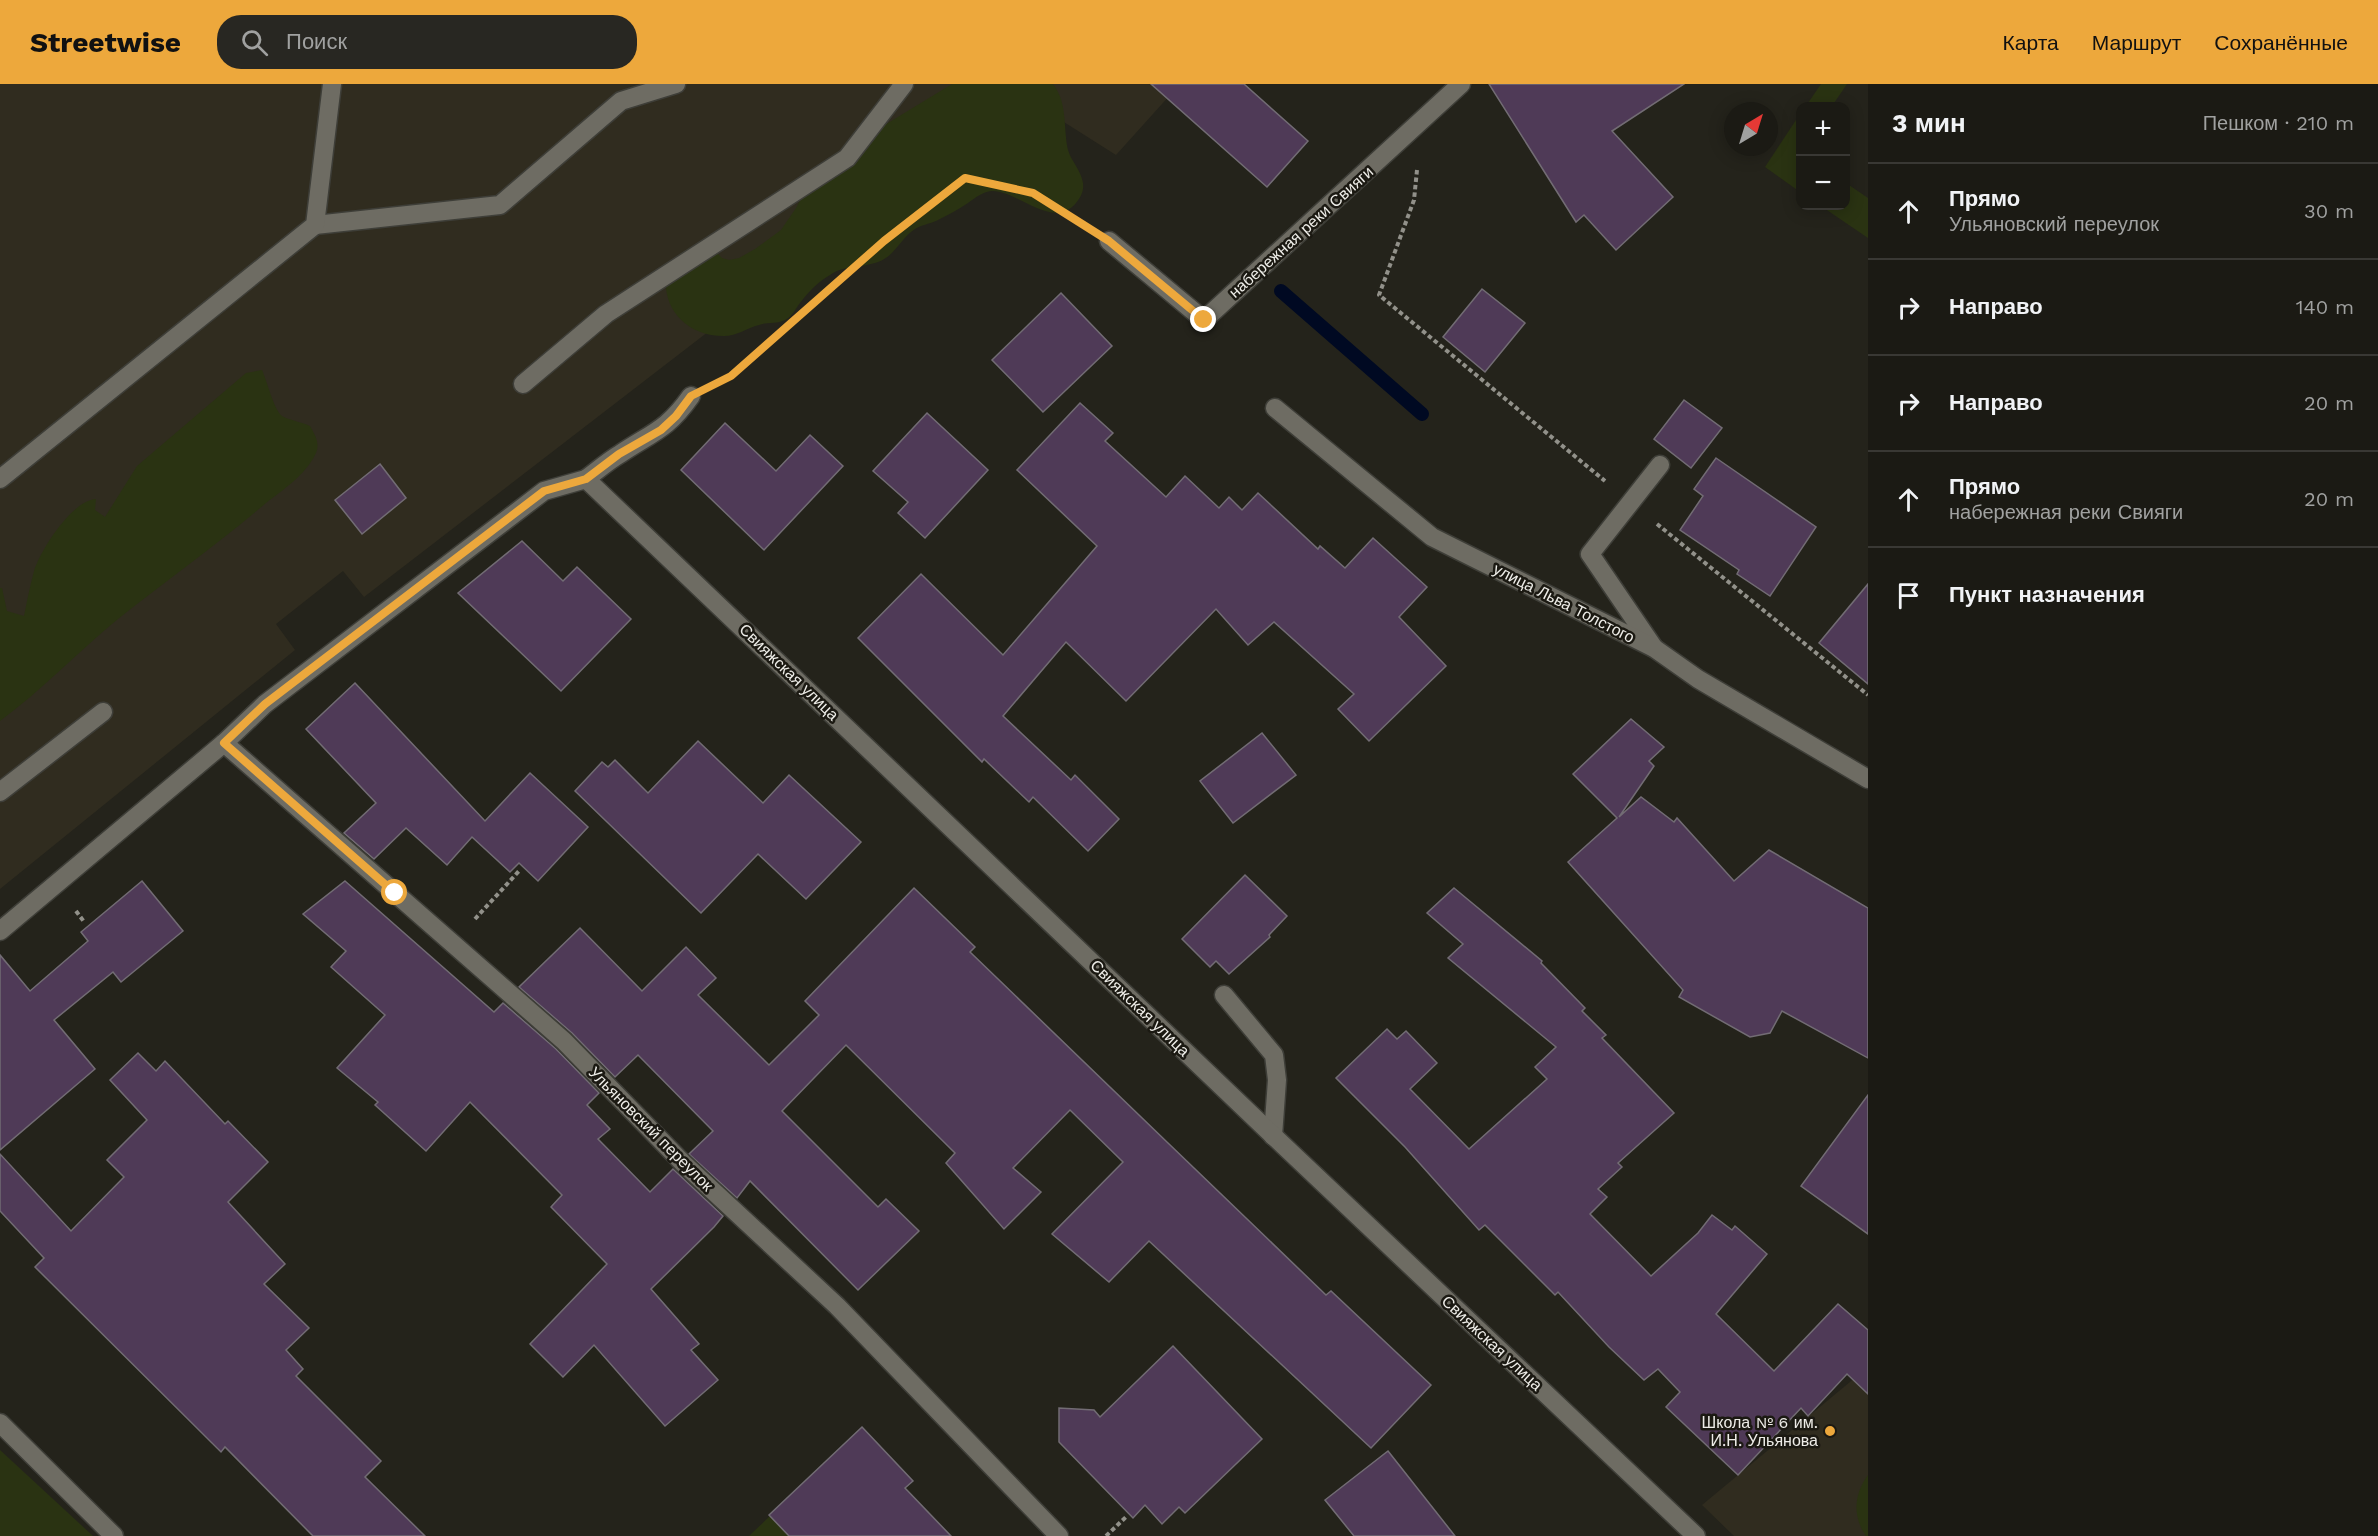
<!DOCTYPE html>
<html lang="ru">
<head>
<meta charset="utf-8">
<style>
	:root { --surface:#1b1a14; --page:#282722; --text:#f1f3f6; --muted:#a0a1a0; --line:#393834; --accent:#eda83c }
	body { margin:0; font-family:"Work Sans",sans-serif; background:var(--page); color:var(--text) }
	.controls { position:absolute; right:18px; top:18px; display:grid; overflow:hidden; border-radius:12px; box-shadow:0 3px 15px #0003 }
	.controls button { width:54px; height:54px; display:grid; place-items:center; padding:0; border:0; border-bottom:2px solid var(--line); background:var(--surface); color:var(--text); font:30px sans-serif }
	.compass { position:absolute; left:1724px; top:18px; width:54px; height:54px; border-radius:50%; background:var(--surface); box-shadow:0 3px 15px #0003; rotate:38deg }
	.stop { position:absolute; width:18px; height:18px; margin:-14px; border:4px solid #eda83c; border-radius:50%; background:#fff }
	.stop.end { background:#eda83c; border-color:#fff; box-shadow:0 2px 6px #0008 }
	.list { margin:0; padding:0; list-style:none }
	h2 { display:flex; justify-content:space-between; align-items:center; height:78px; margin:0; padding:0 24px; font-size:26px }
	h2 small { font-size:20px; font-weight:400; color:var(--muted) }
	.list li { display:grid; grid-template-columns:39px 1fr auto; gap:18px; align-items:center; box-sizing:border-box; height:96px; padding:0 24px; border-top:2px solid var(--line) }
	.list b { display:block; font-size:22px; white-space:nowrap }
	.list p { margin:0; font-size:20px; white-space:nowrap; color:var(--muted) }
	.list em { font-size:20px; font-style:normal; color:var(--muted) }
	.icon { flex:none; width:33px; height:33px; fill:none; stroke:currentColor; stroke-width:2; stroke-linecap:round; stroke-linejoin:round }
	.map { position:relative; flex:none; width:1868px; height:1452px; overflow:hidden }
	header { display:flex; align-items:center; gap:36px; box-sizing:border-box; height:84px; padding:0 30px; background:var(--accent); color:#111 }
	header strong { font-size:28px }
	nav { display:flex; gap:33px; margin-inline-start:auto; font-size:21px }
	.search { width:420px; height:54px; background:var(--page); display:flex; align-items:center; gap:15px; box-sizing:border-box; padding:0 21px; border-radius:24px; color:var(--muted); font-size:22px }
	main { display:flex }
	aside { flex:1; background:var(--surface) }
	.map>svg:first-child { display:block }
	.built { fill:#302c1f }
	.green { fill:#2a3312 }
	.lines { fill:none; stroke-linecap:round; stroke-linejoin:round }
	.stream { stroke:#000922; stroke-width:14 }
	.building { fill:#4f3a57; stroke:#726c74; stroke-width:1.5 }
	.lane-casing { stroke:#3e3e38; stroke-width:21 }
	.street-casing { stroke:#3e3e38; stroke-width:21 }
	.path { stroke:#92918a; stroke-width:4; stroke-dasharray:4.5 3; stroke-linecap:butt }
	.lane { stroke:#6e6c63; stroke-width:18 }
	.street { stroke:#6e6c63; stroke-width:18 }
	.route { stroke:#eda83c; stroke-width:8 }
	.poi-dot { fill:#eda83c; stroke:#1b1912; stroke-width:2 }
	.labels { text-anchor:middle; dominant-baseline:central; stroke-width:5; stroke-linejoin:round; paint-order:stroke }
	.street-label { font-size:16px; fill:#eeede8; stroke:#1b1912 }
	.poi-label { font-size:16px; fill:#eeede8; stroke:#1b1912; text-anchor:end }
</style>
</head>
<body>
<header>
<strong>Streetwise</strong>
<div class="search"><svg class="icon" aria-label="search" viewBox="0 0 24 24"><circle cx="10" cy="10" r="6"/><path d="M15 15l6 6"/></svg>Поиск</div>
<nav><a>Карта</a><a>Маршрут</a><a>Сохранённые</a></nav>
</header>
<main>
<div class="map">
<svg width="1868" height="1452" viewBox="0 0 1868 1452">
	<rect width="100%" height="100%" fill="#24231b"/>
	<g class="built">
		<path d="M0,0h1180l-64,71 -98,-62 -654,504 -21,-26 -67,53 19,26 -295,239z"/>
		<path d="M1868,1283v169h-134l-32,-31z"/>
	</g>
	<g class="green">
		<path d="M952,0h101c15,19 10,44 15,66 3,11 13,20 15,33 1,8 -2,14 -7,20 -23,28 -59,-13 -84,-12 -10,1 -17,7 -24,12 -10,7 -22,13 -32,18 -7,3 -15,4 -21,8 -15,10 -20,27 -37,33 -16,6 -34,3 -48,13 -12,7 -22,17 -30,28 -4,5 -8,14 -15,17 -8,4 -18,2 -26,5 -12,3 -22,11 -35,11 -64,0 -80,-79 -23,-92l12,5 9,9 7,2 10,-2 16,-9 26,-19 15,-22 18,-34 15,-15z"/>
		<path d="M1821,0h26l-15,22h-26z"/>
		<path d="M1800,30v78l-35,-25z"/>
		<path d="M1846,99l22,15v40l-47,-32h25z"/>
		<path d="M262,286c5,11 12,40 20,46 7,4 19,6 28,10 5,9 11,18 5,29 -10,20 -32,35 -49,48 -48,41 -99,77 -148,116 -40,33 -76,71 -118,102v-133h2l5,23 17,5c3,-15 6,-30 10,-45 6,-20 38,-71 62,-72l-1,11 10,7 32,-51 109,-93z"/>
		<path d="M0,1366l93,86h-93z"/>
		<path d="M1868,1391v61h-2c-14,-20 -12,-42 2,-61z"/>
		<path d="M770,1432l19,20h-40z"/>
	</g>
	<g class="lines">
		<path class="stream" d="M1281,207l141,123"/>
	</g>
	<g class="building">
		<path d="M1151,0h93l64,57 -41,46z"/>
		<path d="M1489,0h195l-72,47 61,66 -57,53 -32,-35 -8,7z"/>
		<path d="M1482,205l43,34 -40,49 -42,-35z"/>
		<path d="M1061,209l51,53 -69,66 -51,-52z"/>
		<path d="M1684,316l38,28 -31,40 -37,-29z"/>
		<path d="M1080,319l33,30 -8,8 61,56 19,-21 34,32 10,-11 13,13 16,-17 60,56 2,-3 25,22 28,-30 54,49 -28,30 47,49 -77,75 -31,-32 16,-15 -80,-72 -26,23 -32,-36 -90,92 -60,-59 -63,74 68,64 4,-5 44,44 -31,32 -55,-54 -4,5 -45,-43 -2,3 -124,-124 63,-64 82,81 94,-109 -80,-76z"/>
		<path d="M927,329l61,57 -63,68 -27,-25 10,-11 -35,-31z"/>
		<path d="M725,339l51,48 34,-36 33,31 -79,84 -83,-80z"/>
		<path d="M1716,374l100,69 -46,69 -33,-22 2,-4 -59,-40 23,-34 -9,-7z"/>
		<path d="M380,380l26,34 -44,36 -27,-34z"/>
		<path d="M522,457l41,40 14,-14 54,52 -70,72 -103,-98z"/>
		<path d="M1868,500v100l-49,-41z"/>
		<path d="M355,599l130,138 45,-48 58,54 -50,54 -19,-18 -9,9 -38,-35 -25,28 -41,-37 -32,31 -30,-26 32,-30 -70,-74z"/>
		<path d="M1631,635l33,28 -15,14 5,5 -35,51 22,-20 33,25 3,-4 57,63 35,-31 99,58v150l-86,-47 -12,22 -20,4 -71,-40 4,-7 -115,-128 49,-44 -44,-44z"/>
		<path d="M1262,649l34,42 -63,48 -33,-42z"/>
		<path d="M698,657l65,62 26,-28 72,67 -55,57 -48,-45 -57,59 -126,-122 27,-29 6,5 7,-7 33,33z"/>
		<path d="M1245,791l42,41 -18,19 1,2 -41,37 -13,-13 -6,6 -28,-28z"/>
		<path d="M142,797l41,50 -62,51 -8,-10 -59,48 41,49 -95,81v-195l30,36 58,-50 -7,-9z"/>
		<path d="M345,797l149,131 9,-9 53,46 43,44 -12,12 23,24 -12,10 52,53 23,-23 50,47 -9,11 -63,62 48,55 -8,6 27,30 -53,46 -71,-81 -31,32 -33,-33 77,-80 -56,-57 11,-12 -92,-93 -44,49 -51,-46 3,-3 -41,-34 48,-53 -54,-48 15,-16 -43,-37z"/>
		<path d="M914,804l61,59 -5,5 198,191 158,152 5,-4 100,94 -60,63 -222,-207 -40,41 -57,-48 71,-72 -53,-52 -57,58 28,24 -37,37 -58,-66 9,-10 -109,-108 -64,66 96,96 8,-8 33,32 -61,59 -108,-109 -13,17 -48,-44 24,-23 -75,-76 -23,22 -43,-44 -53,-46 61,-59 62,63 44,-44 30,31 -18,17 71,70 50,-50 -14,-14z"/>
		<path d="M1454,804l88,73 -1,2 44,45 -3,3 24,24 -4,3 72,75 -56,50 4,4 -24,22 9,8 -17,17 61,62 47,-43 14,-18 20,15 3,-4 32,28 -51,60 58,57 64,-67 30,26v64l-21,-20 -39,42 -7,-8 -63,67 -72,-68 14,-15 -22,-23 -14,11 -35,-33 -51,-55 -3,3 -70,-70 -6,5 -74,-83 -69,-69 51,-49 10,10 9,-8 31,32 -27,26 59,60 78,-70 -12,-12 21,-20 -108,-89 15,-14 -36,-31z"/>
		<path d="M138,969l18,18 9,-10 60,63 3,-3 40,41 -40,40 57,62 -21,20 45,44 -23,22 17,19 -7,7 85,85 -16,16 60,59h-112l-88,-89 -4,5 -186,-185 9,-9 -44,-47v-57l71,77 53,-54 -17,-17 40,-40 -37,-40z"/>
		<path d="M1868,1011v139l-67,-48z"/>
		<path d="M1173,1262l89,93 -77,74 -6,-6 -17,17 -17,-19 -12,13 -74,-76v-34l35,2 6,7z"/>
		<path d="M862,1343l51,54 -8,7 46,48h-162l-20,-21z"/>
		<path d="M1388,1367l67,85h-101l-29,-36z"/>
	</g>
	<g class="lines">
		<defs>
			<g id="lane">
				<path d="M315,141l185,-20 121,-104 55,-17"/>
				<path d="M523,300l83,-70 241,-156 57,-74"/>
				<path d="M0,395l315,-254 17,-141"/>
				<path d="M586,395c12,-9 22,-18 34,-25 33,-22 47,-24 71,-58"/>
				<path d="M1654,564l-64,-94 70,-89"/>
				<path d="M0,708l103,-80"/>
				<path d="M1224,911l50,60 3,25 -4,56"/>
			</g>
			<g id="street">
				<path d="M1109,157l95,79 257,-236"/>
				<path d="M1275,324l157,129 222,111 44,31 170,100"/>
				<path d="M224,659l340,298 119,122 154,143 222,230"/>
				<path d="M0,847l224,-188 41,-39 279,-213 42,-12 697,666 413,391"/>
				<path d="M0,1339l114,113"/>
			</g>
		</defs>
		<use href="#lane" class="lane-casing"/>
		<use href="#street" class="street-casing"/>
		<g class="path">
			<path d="M1417,86l-3,30 -35,95 226,186"/>
			<path d="M720,298l11,-6 153,-135 81,-63 68,15 50,31"/>
			<path d="M1657,440l211,171"/>
			<path d="M76,827l9,12"/>
			<path d="M475,835l44,-48"/>
			<path d="M1106,1452l20,-19"/>
		</g>
		<use href="#lane" class="lane"/>
		<use href="#street" class="street"/>
	</g>
	<g class="lines">
		<path class="route" d="M395,809l-171,-150 41,-39 279,-213 42,-12 33,-25 42,-24 15,-14 15,-20 40,-20 153,-135 81,-63 68,15 76,48 95,79"/>
	</g>
	<circle class="poi-dot" cx="1830" cy="1347" r="6"/>
	<g class="labels">
		<g class="street-label">
			<text transform="translate(1301 148) rotate(-42)">набережная реки Свияги</text>
			<text transform="translate(1564 519) rotate(27)">улица Льва Толстого</text>
			<text transform="translate(789 588) rotate(44)">Свияжская улица</text>
			<text transform="translate(1140 924) rotate(44)">Свияжская улица</text>
			<text transform="translate(651 1045) rotate(45)">Ульяновский переулок</text>
			<text transform="translate(1492 1259) rotate(43)">Свияжская улица</text>
		</g>
		<g class="poi-label">
			<text x="1818" y="1338">Школа № 6 им.<tspan x="1818" dy="18">И.Н. Ульянова</tspan></text>
		</g>
	</g>
</svg>
<div class="controls">
<button>+</button>
<button>−</button>
</div>
<svg class="compass" viewBox="-18 -18 36 36"><path d="M0-13l5 13h-10z" fill="#e53935"/><path d="M0 13l5-13h-10z" fill="#a0a1a0"/></svg>
<div class="stop" style="left:395px;top:809px"></div>
<div class="stop end" style="left:1204px;top:236px"></div>
</div>
<aside>
<h2>3 мин<small>Пешком · 210 m</small></h2>
<ul class="list">
<li><svg class="icon" aria-label="ahead" viewBox="0 0 24 24"><path d="M12 20V5M6 11l6-6 6 6"/></svg><div><b>Прямо</b><p>Ульяновский переулок</p></div><em>30 m</em></li>
<li><svg class="icon" aria-label="right" viewBox="0 0 24 24"><path d="M7 20v-9h11M14 6l5 5-5 5"/></svg><div><b>Направо</b></div><em>140 m</em></li>
<li><svg class="icon" aria-label="right" viewBox="0 0 24 24"><path d="M7 20v-9h11M14 6l5 5-5 5"/></svg><div><b>Направо</b></div><em>20 m</em></li>
<li><svg class="icon" aria-label="ahead" viewBox="0 0 24 24"><path d="M12 20V5M6 11l6-6 6 6"/></svg><div><b>Прямо</b><p>набережная реки Свияги</p></div><em>20 m</em></li>
<li><svg class="icon" aria-label="arrive" viewBox="0 0 24 24"><path d="M6 21V4h12l-3 4 3 4H6"/></svg><div><b>Пункт назначения</b></div></li>
</ul>
</aside>
</main>
</body>
</html>
